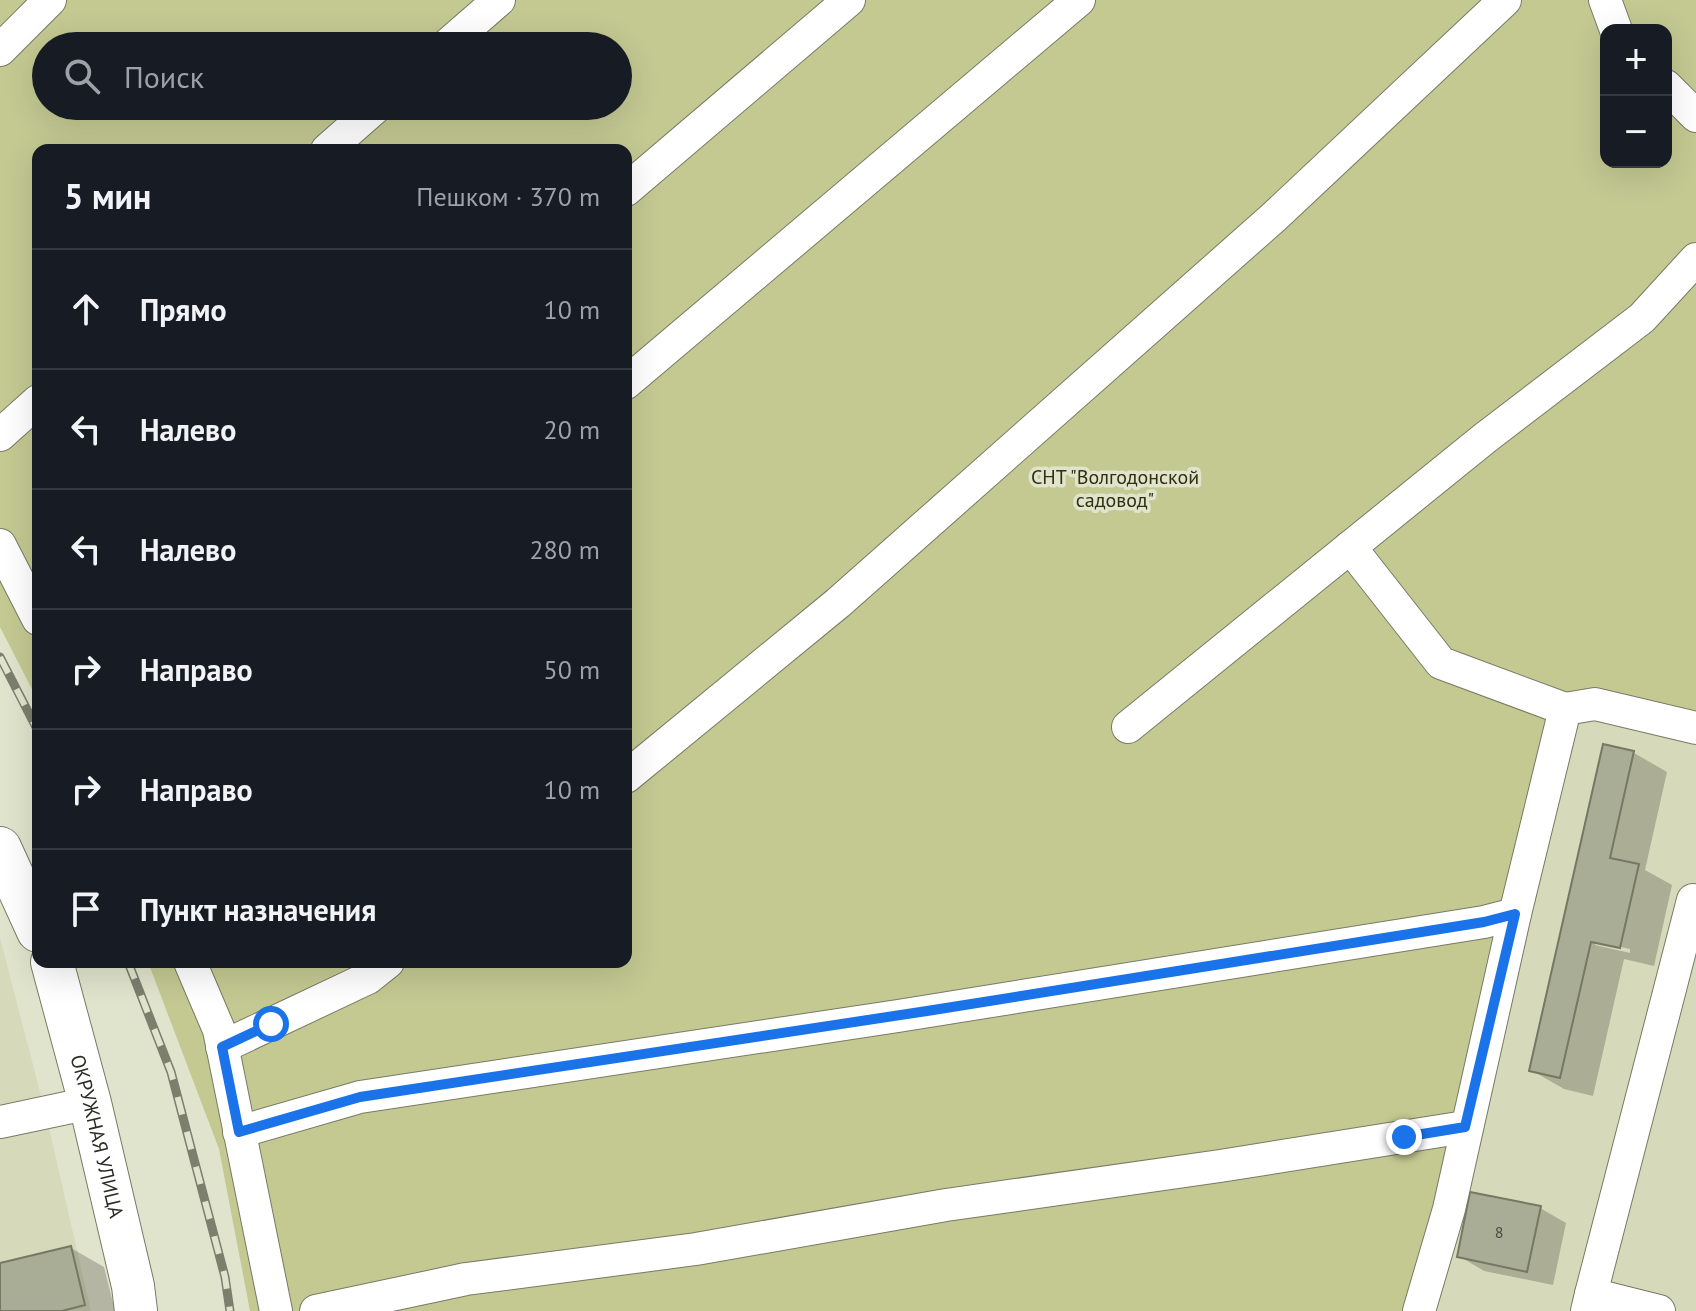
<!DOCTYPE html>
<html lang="ru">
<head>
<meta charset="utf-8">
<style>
	:root { --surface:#171b24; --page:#242831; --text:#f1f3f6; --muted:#9ea1a6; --line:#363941 }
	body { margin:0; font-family:"PT Sans",sans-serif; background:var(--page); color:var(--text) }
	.controls { position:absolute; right:24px; top:24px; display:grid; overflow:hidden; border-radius:16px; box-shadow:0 8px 32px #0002 }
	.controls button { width:72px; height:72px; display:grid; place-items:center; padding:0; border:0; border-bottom:2px solid var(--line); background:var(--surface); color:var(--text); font:40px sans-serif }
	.stop { position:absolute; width:24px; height:24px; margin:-18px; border:6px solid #1a73e8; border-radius:50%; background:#fff }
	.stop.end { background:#1a73e8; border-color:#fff; box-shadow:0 2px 8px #0008 }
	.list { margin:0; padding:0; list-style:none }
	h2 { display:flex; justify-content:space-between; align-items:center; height:104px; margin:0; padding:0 32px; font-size:34px }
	h2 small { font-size:26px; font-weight:400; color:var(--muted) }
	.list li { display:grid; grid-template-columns:52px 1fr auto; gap:24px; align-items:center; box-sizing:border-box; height:120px; padding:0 32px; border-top:2px solid var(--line) }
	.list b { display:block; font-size:30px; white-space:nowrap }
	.list em { font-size:26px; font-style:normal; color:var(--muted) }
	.icon { flex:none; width:44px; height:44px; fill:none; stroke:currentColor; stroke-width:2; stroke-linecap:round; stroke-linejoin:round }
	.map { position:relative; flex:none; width:1696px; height:1311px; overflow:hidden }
	.search { position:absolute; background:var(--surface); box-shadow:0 8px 32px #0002; left:32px; top:32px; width:600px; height:88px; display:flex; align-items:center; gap:20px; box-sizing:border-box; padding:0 28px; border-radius:44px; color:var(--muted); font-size:30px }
	.panel { position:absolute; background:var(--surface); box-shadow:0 8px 32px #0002; left:32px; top:144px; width:600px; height:824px; border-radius:16px }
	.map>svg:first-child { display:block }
	.built { fill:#d6d9ba }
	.green { fill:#c4c992; fill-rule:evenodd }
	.shadow { fill:#0003; fill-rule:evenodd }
	.building { fill:#aaad95; stroke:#757862; stroke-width:2 }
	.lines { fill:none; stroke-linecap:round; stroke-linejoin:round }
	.minor-casing { stroke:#787a64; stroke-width:34 }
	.major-casing { stroke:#787a64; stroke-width:44 }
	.minor { stroke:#fff; stroke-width:32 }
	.major { stroke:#fff; stroke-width:42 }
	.rail-casing { stroke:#7c7e6e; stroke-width:9 }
	.rail { stroke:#e1e4cc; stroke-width:6; stroke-dasharray:18; stroke-linecap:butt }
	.route { stroke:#1a73e8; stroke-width:10 }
	.labels { text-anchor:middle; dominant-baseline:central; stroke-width:7; stroke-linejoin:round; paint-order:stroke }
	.number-label { font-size:16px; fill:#4b4c40 }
	.park-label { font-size:20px; fill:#2e300e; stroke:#e1e4cc }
	.street-label { font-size:20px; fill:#2b2c23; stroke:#e1e4cc }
</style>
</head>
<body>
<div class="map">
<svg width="1696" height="1311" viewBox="0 0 1696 1311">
	<rect width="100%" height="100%" fill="#e1e4cc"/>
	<g class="built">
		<path d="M1574,715l122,30v566h-263z"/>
		<path d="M0,938l46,177 45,196h-91z"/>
	</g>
	<path class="green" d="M0,0h1696v722l-111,-29 -25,-2 -146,620h-1164l-31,-162 -71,-187h478v-812h-588v551l-38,-74zM1606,30h60v132h-60zM46,46h572v60h-572z"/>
	<g class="shadow">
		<path d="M354,140l17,10h-28z"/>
		<path d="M1604,746l30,7 33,19 -22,98 27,15 -18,81 -30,-7 -31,137 -29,-7 -33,-19zM1595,941l35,8v4l-35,-8z"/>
		<path d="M1540,1208l26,15 -13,62 -69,-14 -25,-15z"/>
		<path d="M71,1248l33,19 11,44h-115v-46z"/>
	</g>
	<g class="building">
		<path d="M1603,744l31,7 -24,107 29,6 -19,84 -29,-6 -31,136 -31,-7z"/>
		<path d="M1470,1192l71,14 -14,66 -70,-15z"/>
		<path d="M71,1246l14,59 -23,6h-62v-48z"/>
	</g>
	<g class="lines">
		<defs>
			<g id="minor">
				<path d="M1605,0l11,30"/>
				<path d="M446,46l53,-46"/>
				<path d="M0,50l50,-50"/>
				<path d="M1666,86l30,30"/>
				<path d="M327,150l50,-44"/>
				<path d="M626,190l223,-190"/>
				<path d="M626,383l453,-383"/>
				<path d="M0,435l38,-34"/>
				<path d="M0,545l38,74"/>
				<path d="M1350,547l91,116 124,46"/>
				<path d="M1128,727l357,-289 157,-120 54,-59"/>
				<path d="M626,777l212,-174 436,-386 231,-217"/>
				<path d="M190,962l29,68 57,281"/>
				<path d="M222,1047l146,-69 20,-16"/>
				<path d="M0,1122l90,-19"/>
				<path d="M239,1132l121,-35 538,-81 586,-94 31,-8"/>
				<path d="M1591,1294l102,-394 3,1"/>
				<path d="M316,1311l150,-32 230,-30 250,-44 274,-39 245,-39"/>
				<path d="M1419,1311l30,-102 66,-295 50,-205 30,-5 101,24"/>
				<path d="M1587,1311l4,-17 68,17"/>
			</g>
			<g id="major">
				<path d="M0,848l38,83"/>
				<path id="s1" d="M52,962l38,141 43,183 3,25"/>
			</g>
		</defs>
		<use href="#minor" class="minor-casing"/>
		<use href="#major" class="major-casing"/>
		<use href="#minor" class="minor"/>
		<use href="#major" class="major"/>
		<defs>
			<g id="rail">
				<path d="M0,657l38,74"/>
				<path d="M128,962l43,110 54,205 5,34"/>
			</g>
		</defs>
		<use href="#rail" class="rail-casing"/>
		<use href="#rail" class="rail"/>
	</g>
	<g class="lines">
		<path class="route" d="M271,1024l-49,23 17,85 121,-35 567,-86 557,-89 31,-8 -50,213 -61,10"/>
	</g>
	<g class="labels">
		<g class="number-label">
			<text x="1499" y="1232">8</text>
		</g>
		<g class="park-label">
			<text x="1115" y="477">СНТ "Волгодонской<tspan x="1115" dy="23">садовод"</tspan></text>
		</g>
		<g class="street-label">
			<text stroke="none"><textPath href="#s1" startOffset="180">ОКРУЖНАЯ УЛИЦА</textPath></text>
		</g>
	</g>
</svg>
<div class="controls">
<button>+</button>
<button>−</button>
</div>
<div class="stop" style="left:271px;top:1024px"></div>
<div class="stop end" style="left:1404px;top:1137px"></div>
<div class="search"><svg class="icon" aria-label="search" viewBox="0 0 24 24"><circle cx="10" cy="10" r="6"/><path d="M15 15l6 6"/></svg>Поиск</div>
<section class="panel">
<h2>5 мин<small>Пешком · 370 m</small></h2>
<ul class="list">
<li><svg class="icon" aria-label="ahead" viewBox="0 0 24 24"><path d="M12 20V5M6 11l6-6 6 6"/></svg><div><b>Прямо</b></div><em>10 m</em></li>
<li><svg class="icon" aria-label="left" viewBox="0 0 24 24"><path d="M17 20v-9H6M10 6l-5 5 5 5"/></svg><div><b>Налево</b></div><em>20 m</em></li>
<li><svg class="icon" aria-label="left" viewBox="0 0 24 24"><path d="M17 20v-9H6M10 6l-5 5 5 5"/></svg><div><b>Налево</b></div><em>280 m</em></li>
<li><svg class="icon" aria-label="right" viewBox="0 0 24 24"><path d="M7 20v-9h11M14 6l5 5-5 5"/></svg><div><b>Направо</b></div><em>50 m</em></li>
<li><svg class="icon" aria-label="right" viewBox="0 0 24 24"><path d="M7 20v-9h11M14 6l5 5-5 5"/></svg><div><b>Направо</b></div><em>10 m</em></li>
<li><svg class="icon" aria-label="arrive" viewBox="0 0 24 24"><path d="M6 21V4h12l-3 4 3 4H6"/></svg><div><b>Пункт назначения</b></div></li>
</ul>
</section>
</div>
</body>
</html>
